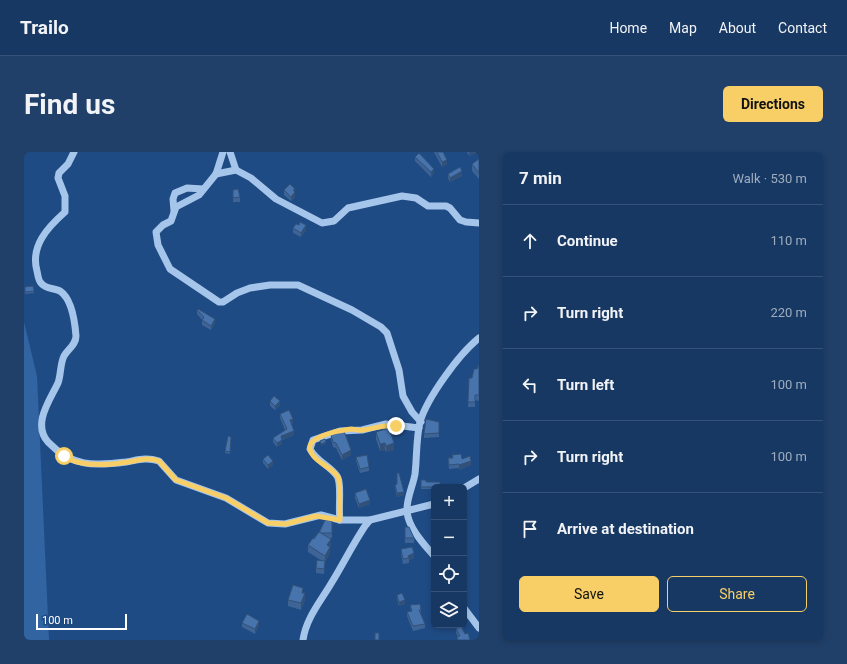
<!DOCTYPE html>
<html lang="en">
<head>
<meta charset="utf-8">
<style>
	:root { --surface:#173863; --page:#203f69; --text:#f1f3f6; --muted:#9eacbe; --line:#365278; --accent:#f8cf66 }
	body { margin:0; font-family:Roboto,sans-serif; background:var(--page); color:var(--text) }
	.controls { position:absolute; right:12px; bottom:12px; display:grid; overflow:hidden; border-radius:6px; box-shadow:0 2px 6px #0003 }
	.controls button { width:36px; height:36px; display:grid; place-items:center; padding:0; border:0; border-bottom:1px solid var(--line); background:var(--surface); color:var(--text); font:20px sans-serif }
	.scale { position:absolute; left:12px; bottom:10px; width:91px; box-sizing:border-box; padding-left:4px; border:2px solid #fff; border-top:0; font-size:11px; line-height:14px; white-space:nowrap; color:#fff; -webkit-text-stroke:3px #1f4b84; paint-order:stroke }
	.stop { position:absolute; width:12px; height:12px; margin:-9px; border:3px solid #f8cf66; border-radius:50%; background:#fff }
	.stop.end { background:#f8cf66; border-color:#fff; box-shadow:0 1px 4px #0008 }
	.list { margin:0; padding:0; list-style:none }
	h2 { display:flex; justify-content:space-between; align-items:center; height:52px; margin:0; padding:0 16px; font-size:17px }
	h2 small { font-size:13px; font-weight:400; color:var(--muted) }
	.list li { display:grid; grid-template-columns:26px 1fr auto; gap:12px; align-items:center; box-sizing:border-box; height:72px; padding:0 16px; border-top:1px solid var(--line) }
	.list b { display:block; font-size:15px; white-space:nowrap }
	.list em { font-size:13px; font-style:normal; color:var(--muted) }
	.actions { display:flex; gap:8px; padding:12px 16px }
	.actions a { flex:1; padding:9px 0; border:1px solid var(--accent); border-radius:6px; text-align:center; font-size:14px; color:var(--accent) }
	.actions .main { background:var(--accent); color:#111 }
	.icon { flex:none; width:22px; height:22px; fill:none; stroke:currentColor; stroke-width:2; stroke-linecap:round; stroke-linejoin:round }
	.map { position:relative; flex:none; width:455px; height:488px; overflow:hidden; border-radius:6px }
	header { display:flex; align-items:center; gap:24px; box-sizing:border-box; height:56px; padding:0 20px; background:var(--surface); border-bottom:1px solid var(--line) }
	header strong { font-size:19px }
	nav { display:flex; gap:22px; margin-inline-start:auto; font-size:14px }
	.intro { display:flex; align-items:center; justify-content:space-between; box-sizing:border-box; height:96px; padding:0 24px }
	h1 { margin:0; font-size:28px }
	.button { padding:10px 18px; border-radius:6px; background:var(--accent); color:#111; font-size:14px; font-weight:700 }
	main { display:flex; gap:24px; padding:0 24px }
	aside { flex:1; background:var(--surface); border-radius:6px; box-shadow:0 2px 6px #0003 }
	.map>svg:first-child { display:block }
	.green { fill:#3264a2 }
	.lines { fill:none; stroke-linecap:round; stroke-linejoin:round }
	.minor { stroke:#a6c5ea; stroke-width:7 }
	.wall { fill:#3d6495 }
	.shaded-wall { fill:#325179 }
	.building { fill:#4774ad; stroke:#325179 }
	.route { stroke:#f8cf66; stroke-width:5 }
</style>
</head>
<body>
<header>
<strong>Trailo</strong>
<nav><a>Home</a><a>Map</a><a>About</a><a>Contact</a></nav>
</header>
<div class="intro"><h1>Find us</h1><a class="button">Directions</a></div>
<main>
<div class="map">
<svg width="455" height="488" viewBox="0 0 455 488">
	<rect width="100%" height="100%" fill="#1f4b84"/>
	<path class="green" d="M0,170l13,54 12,264h-25z"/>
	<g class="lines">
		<g class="minor">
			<path d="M50,0l-6,12 -9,9 -1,5 7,18v16c-17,15 -35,34 -28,59 1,4 1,9 4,12 4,6 13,5 19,8 12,8 15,32 16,45 0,9 -8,13 -12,20 -4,8 -3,19 -6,27 -8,17 -26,41 -10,59 24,25 46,24 78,20 12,-2 20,-5 33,-1l17,19 50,18 42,25 17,1 36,-9 19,5h30"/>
			<path d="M199,0l-7,22 -17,21 -23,12 -5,14 -8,4 -7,7 2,13 12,24 49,33h4l14,-9 13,-5 20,-3h28l54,25 29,17 6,6 12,37 4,26 9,16 9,10"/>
			<path d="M206,0l6,18 15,8 25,21 46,24 12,-2 14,-13 54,-12 14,2 12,8h18l4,2 10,12 6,2 13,1"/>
			<path d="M192,22l20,-4"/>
			<path d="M150,59l-1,-12 2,-6 12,-5 16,1"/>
			<path d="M440,336l15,-9"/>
			<path d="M316,368c-2,-11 2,-37 -3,-44 -8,-11 -21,-15 -27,-27l3,-9 27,-9 22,-1 24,-6 33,4"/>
			<path d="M410,404c-10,-12 -25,-27 -27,-44 -1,-13 6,-26 8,-38 2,-17 1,-35 5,-52 7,-24 39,-68 59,-84"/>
			<path d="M440,456l15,20"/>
			<path d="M279,488c3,-22 18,-39 29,-58 11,-18 21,-38 33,-56l5,-6 64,-16"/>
		</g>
	</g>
	<g class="wall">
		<path d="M410,0h9l4,12 -5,3z"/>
		<path d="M443,0h11l-9,4z"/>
		<path d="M391,5l19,16 -3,4 -16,-16z"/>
		<path d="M455,7v20l-7,-8v-7z"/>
		<path d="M424,22l14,2 -12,6 -2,-4z"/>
		<path d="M271,37v8l-4,4 -7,-6v-5z"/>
		<path d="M209,38l7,7v5h-7z"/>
		<path d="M269,76l13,2 -5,7 -8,-4z"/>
		<path d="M9,134l1,7 -9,1v-7z"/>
		<path d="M173,158l18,13 -4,7 -9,-5v-5l-5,-6z"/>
		<path d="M455,213v36l-4,-1v7h-7l1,-29h3l5,-9z"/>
		<path d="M246,249l10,4 -5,5 -5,-4z"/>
		<path d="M256,262l13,9 -2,1 3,11 -12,5v4l-5,3 -4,-5v-4l12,-8 -5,-12z"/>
		<path d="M415,270v15l-15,1v-4z"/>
		<path d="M352,280l18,18 -8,2 -1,-2 -5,1 -4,-12z"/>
		<path d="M307,283l20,20 -9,5 -6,-12 -3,-1 -2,-8z"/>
		<path d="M207,285l-1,17 -5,-1v-2z"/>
		<path d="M428,303l10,4 9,6 -12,5v-2l-10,1 -1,-11h4z"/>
		<path d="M332,305l13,10v4l-9,2 -4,-12z"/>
		<path d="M239,307l10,6 -5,4 -5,-6z"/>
		<path d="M397,328l5,2 8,5v2h-13z"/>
		<path d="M371,333l9,10 -7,2 -2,-9z"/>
		<path d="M331,341l15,11 -11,4 -4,-10z"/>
		<path d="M308,369v17h-4l3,8 -1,1v6l-5,9 -1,12 -8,-1v-5l6,-7 -14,-9v-7l11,-13z"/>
		<path d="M381,375l9,11v5h-9z"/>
		<path d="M377,397l13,9 -5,2v3l-6,1 -2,-10z"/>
		<path d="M279,441l2,7 -4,10 -13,-4v-6z"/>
		<path d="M373,443l8,9 -6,2 -2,-7z"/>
		<path d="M386,453l11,5v4l4,10v4l-12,3 -6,-15v-4l4,-1z"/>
		<path d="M218,471l17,2 -4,9 -13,-7z"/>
		<path d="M432,477l9,5 5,6h-13v-3h1l-2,-4z"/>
	</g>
	<g class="shaded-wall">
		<path d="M445,0h9l-9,4z"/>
		<path d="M423,8v4l-5,3v-5z"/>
		<path d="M410,17v4l-3,4v-5z"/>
		<path d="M438,19v5l-12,6v-4z"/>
		<path d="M271,37v8l-4,4v-4l2,-7z"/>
		<path d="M282,73v5l-5,7v-4z"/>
		<path d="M191,167v4l-4,7v-4z"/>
		<path d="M256,249v4l-5,5v-4z"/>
		<path d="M269,267v4l-3,1v-4z"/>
		<path d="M270,279v4l-13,5v-4z"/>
		<path d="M258,288v4l-5,3v-4z"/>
		<path d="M302,290v2l-5,2v-2z"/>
		<path d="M361,291v7l-5,1v-7z"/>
		<path d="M370,291v7l-8,2v-6z"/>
		<path d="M327,298v5l-9,5v-5z"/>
		<path d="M249,309v4l-5,4v-4z"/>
		<path d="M447,309v4l-12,5v-5z"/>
		<path d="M380,340v3l-7,2v-4z"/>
		<path d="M346,348v4l-11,4v-4z"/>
		<path d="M307,387l-1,14 -5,9v-6l2,-11z"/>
		<path d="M390,401v5l-5,2 -1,-4z"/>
		<path d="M281,441v7l-4,10v-7z"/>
		<path d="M381,448v4l-6,2v-4z"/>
		<path d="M235,469v4l-4,9v-5z"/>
	</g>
	<g class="building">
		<path d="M413,0h6l4,8 -5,2z"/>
		<path d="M395,1l15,16 -3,3 -16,-15z"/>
		<path d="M455,7v14l-7,-9z"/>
		<path d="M436,15l2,4 -12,7 -2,-4z"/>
		<path d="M266,32l5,5 -2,1 2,2 -4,5 -7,-7z"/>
		<path d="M214,37l2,8 -7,1v-8z"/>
		<path d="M276,70l6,3 -5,8 -8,-5 3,-4 3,1z"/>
		<path d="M9,134l1,5 -9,1v-5z"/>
		<path d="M174,157l17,10 -4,7 -9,-6 2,-3 -7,-7z"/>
		<path d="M455,213v30h-4v7h-7l1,-24h3l2,-9h3z"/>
		<path d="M250,244l6,5 -5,5 -5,-5z"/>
		<path d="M265,258l4,9 -3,1 4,11 -13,5 1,4 -5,3 -4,-5 14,-9 -7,-15z"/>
		<path d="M402,267l13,3v11l-15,1z"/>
		<path d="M365,276l5,15 -8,3 -1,-3 -5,1 -4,-12z"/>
		<path d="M320,279l7,19 -9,5 -6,-12 -3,-1 -2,-7z"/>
		<path d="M204,284l3,1 -1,15 -5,-1z"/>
		<path d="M301,287l1,3 -5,2 -1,-3z"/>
		<path d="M437,302l1,5 8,-3 1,5 -12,4v-1l-10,1 -1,-7h5l-1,-3z"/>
		<path d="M244,303l5,6 -5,4 -5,-6z"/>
		<path d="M343,303l2,12 -9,2 -4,-12z"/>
		<path d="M373,321h2l5,19 -7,1 -2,-8 2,-1z"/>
		<path d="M397,328h5v2h14v5h-19z"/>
		<path d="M342,337l4,11 -11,4 -4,-11z"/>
		<path d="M301,368l7,1v12h-13z"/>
		<path d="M381,375h4l5,11h-9z"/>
		<path d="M295,380l12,7 -4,6 3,2 -5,9 -17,-11 5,-7 1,1z"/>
		<path d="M388,395l2,6 -6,3 1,2 -6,1 -2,-10z"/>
		<path d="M293,408l8,1 -1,8 -8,-1z"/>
		<path d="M269,433l10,3 -1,5h3l-4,10 -13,-3z"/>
		<path d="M378,441l3,7 -6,2 -2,-7z"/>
		<path d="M396,452l1,6h-2l6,14 -12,2 -6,-14 5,-1 -2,-6z"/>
		<path d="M223,462l12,7 -4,8 -13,-6z"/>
		<path d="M437,474l4,8 3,-1 2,7h-12l-1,-3 3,-1 -4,-7z"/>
		<rect x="351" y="481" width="4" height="7"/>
	</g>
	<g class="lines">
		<path class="route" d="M40,304c17,12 45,9 64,6 12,-2 19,-5 31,-1l17,19 50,18 42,25 18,1 30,-8 24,4c-1,-11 1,-37 -2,-43 -7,-11 -25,-15 -28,-28 -3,-13 32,-19 41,-20 4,0 8,2 12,1 14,-2 17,-5 33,-4"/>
	</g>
</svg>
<div class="controls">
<button>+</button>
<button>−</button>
<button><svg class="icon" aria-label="locate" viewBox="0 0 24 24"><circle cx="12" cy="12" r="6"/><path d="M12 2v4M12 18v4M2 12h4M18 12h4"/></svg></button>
<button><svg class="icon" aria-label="layers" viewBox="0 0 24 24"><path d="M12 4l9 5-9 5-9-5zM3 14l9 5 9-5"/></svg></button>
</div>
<div class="scale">100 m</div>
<div class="stop" style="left:40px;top:304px"></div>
<div class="stop end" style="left:372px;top:274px"></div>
</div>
<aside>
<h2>7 min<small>Walk · 530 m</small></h2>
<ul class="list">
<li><svg class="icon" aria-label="ahead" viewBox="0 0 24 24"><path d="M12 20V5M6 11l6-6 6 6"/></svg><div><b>Continue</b></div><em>110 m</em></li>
<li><svg class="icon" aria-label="right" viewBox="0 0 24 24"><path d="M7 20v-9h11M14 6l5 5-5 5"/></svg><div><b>Turn right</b></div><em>220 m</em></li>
<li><svg class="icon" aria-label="left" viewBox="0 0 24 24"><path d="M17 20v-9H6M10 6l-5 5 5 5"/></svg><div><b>Turn left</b></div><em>100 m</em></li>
<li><svg class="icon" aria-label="right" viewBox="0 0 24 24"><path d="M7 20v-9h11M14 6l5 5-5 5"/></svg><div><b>Turn right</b></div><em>100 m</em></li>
<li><svg class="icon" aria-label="arrive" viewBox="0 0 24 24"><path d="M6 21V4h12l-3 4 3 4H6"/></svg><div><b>Arrive at destination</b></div></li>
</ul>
<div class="actions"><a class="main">Save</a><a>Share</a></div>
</aside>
</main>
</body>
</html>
